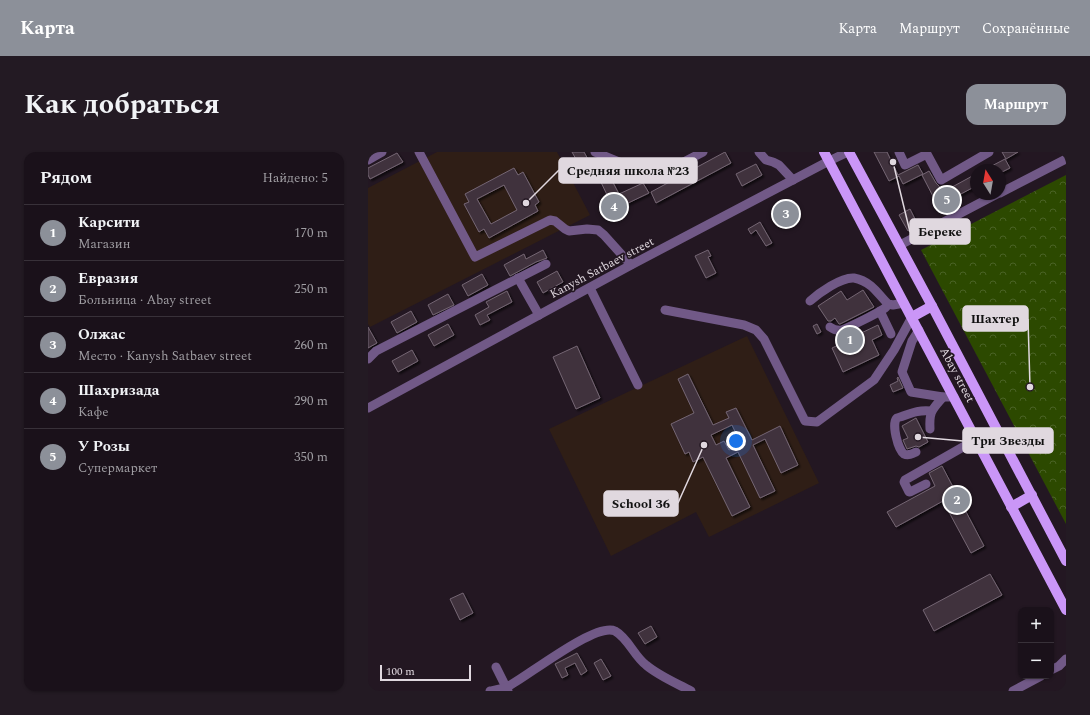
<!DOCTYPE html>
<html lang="ru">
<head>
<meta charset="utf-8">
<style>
	:root { --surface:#1a111a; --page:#231a23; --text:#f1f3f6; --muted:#9f9da2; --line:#383139; --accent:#8c9099 }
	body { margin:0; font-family:Spectral,serif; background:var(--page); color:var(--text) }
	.controls { position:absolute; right:12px; bottom:12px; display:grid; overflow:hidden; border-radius:8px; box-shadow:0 1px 3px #0004 }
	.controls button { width:36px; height:36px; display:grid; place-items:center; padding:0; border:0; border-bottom:1px solid var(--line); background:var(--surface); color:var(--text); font:20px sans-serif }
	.compass { position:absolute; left:602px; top:12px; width:36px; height:36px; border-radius:50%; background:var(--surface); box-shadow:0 1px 3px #0004; rotate:349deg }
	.scale { position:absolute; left:12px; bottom:10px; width:91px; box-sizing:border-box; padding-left:4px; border:2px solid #e0d8df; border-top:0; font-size:11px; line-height:14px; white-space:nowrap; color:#e0d8df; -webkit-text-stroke:3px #231722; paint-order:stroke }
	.you { position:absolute; left:368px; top:289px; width:14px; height:14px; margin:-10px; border:3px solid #fff; border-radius:50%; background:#1a73e8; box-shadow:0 0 0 6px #1a73e833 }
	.badge { display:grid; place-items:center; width:26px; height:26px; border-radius:50%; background:var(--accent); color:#fff; font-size:13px; font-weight:700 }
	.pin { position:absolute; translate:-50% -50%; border:2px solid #fff; box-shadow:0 1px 4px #0006 }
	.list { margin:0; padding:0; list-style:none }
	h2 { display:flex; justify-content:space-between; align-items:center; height:52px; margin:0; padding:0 16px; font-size:17px }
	h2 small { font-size:13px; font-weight:400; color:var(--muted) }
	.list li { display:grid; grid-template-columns:26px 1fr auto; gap:12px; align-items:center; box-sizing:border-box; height:56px; padding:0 16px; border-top:1px solid var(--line) }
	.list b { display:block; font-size:15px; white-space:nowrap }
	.list p { margin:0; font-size:13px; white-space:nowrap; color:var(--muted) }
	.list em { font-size:13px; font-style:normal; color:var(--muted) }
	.map { position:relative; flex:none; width:698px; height:539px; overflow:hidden; border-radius:12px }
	header { display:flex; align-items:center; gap:24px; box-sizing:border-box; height:56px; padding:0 20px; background:var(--accent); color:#fff }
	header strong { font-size:19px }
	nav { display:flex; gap:22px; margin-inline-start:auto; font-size:14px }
	.intro { display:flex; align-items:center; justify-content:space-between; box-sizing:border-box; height:96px; padding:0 24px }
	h1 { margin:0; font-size:28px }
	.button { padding:10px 18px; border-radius:12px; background:var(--accent); color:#fff; font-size:14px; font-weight:700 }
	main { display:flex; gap:24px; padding:0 24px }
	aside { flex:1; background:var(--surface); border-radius:12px; box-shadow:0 1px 3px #0004 }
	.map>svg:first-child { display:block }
	.education { fill:#2f1e16 }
	.park { fill:url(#park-crowns) }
	.building { fill:#3f323e; stroke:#756673; fill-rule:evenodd; filter:url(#shadow) }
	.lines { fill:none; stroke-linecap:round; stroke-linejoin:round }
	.minor { stroke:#715987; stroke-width:9 }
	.major { stroke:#ca96f7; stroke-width:10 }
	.labels { text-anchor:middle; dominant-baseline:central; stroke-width:3.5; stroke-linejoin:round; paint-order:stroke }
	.street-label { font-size:12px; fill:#e0d8df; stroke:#231722 }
	.leader { fill:none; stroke:#e0d8df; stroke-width:1.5 }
	.callout-dot { fill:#e0d8df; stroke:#231722; stroke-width:1.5 }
	.callout { fill:#e0d8df; stroke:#e0d8df; stroke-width:1.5 }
	.callout-label { font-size:13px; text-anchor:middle; font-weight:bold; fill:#111 }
</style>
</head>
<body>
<header>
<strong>Карта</strong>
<nav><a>Карта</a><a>Маршрут</a><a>Сохранённые</a></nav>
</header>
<div class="intro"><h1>Как добраться</h1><a class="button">Маршрут</a></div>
<main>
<aside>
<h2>Рядом<small>Найдено: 5</small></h2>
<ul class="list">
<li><span class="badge">1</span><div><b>Карсити</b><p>Магазин</p></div><em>170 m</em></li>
<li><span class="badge">2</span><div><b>Евразия</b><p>Больница · Abay street</p></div><em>250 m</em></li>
<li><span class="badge">3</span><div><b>Олжас</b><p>Место · Kanysh Satbaev street</p></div><em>260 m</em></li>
<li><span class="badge">4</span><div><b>Шахризада</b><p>Кафе</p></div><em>290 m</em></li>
<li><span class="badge">5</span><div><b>У Розы</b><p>Супермаркет</p></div><em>350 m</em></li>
</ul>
</aside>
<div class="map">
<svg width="698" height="539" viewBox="0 0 698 539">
	<defs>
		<pattern id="park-crowns" width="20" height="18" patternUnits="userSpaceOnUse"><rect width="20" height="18" fill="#2c4900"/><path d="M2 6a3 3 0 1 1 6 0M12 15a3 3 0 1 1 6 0" fill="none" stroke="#4a6225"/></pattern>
		<filter id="shadow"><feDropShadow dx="2" dy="2" stdDeviation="1" flood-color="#0009"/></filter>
	</defs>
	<rect width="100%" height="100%" fill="#231722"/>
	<g class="education">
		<path d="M69,0h120l33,63 -220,112 -2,-3v-136z"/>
		<path d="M379,184l72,147 -110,54 -13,-25 -85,44 -62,-127z"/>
	</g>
	<path class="park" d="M698,23v349l-145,-274z"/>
	<g class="building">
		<path d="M204,0h12l12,22 -9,5z"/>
		<path d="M357,0l6,11 -75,40 -5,-11z"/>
		<path d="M506,0h13l11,23 20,-10 5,9 -20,10 -4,-8 -10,5z"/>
		<path d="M634,0h16l-12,7z"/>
		<path d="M29,1l6,9 -33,17 -2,-4v-7z"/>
		<path d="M637,7l5,9 -10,5v-3h-16z"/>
		<path d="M388,12l6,11 -20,11 -6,-12z"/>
		<path d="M146,16l4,7 5,-3 16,30 -4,3 3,6 -49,27 -5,-9 -5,3 -15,-28 5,-2 -4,-8zM136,33l13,25 -26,14 -14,-25z"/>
		<path d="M238,17l13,25 24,-11 6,10 -25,12 2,6 -17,8 -6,-15 7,-3 -13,-27z"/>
		<path d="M561,19l7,12 3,3 4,6 33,-18v12l-38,20 -16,-31z"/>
		<path d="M422,51l8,14 -17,8 -7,-15z"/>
		<path d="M542,57l8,16 -10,6 -9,-16z"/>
		<path d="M392,70l12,21 -6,3 -10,-16 -5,4 -3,-5z"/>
		<path d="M175,98l4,8 -11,4 -26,14 -6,-11 20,-11 2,5z"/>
		<path d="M340,98l3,6 -3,1 8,16 -10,5 -11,-22z"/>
		<path d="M189,119l6,11 -20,11 -6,-11z"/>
		<path d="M114,122l6,11 -20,11 -6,-11z"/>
		<path d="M495,138l11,17 -34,17h-1l-4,-6 -4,3h-3l-10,-15 23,-15 6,9z"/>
		<path d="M139,139l5,11 -25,13 3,5 -10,5 -5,-10 14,-8 -3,-5z"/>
		<path d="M80,142l6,11 -21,10 -5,-10z"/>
		<path d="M43,159l6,11 -20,11 -6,-11z"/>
		<path d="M80,172l6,11 -20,11 -6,-11z"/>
		<path d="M449,172l4,8 -4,2 -4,-8z"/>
		<path d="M510,173l4,10 -10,5 7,15 -36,17 -11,-24 15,-7 3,6 8,-4 -3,-7z"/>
		<path d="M0,175l9,16 -9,5z"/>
		<path d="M209,194l23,52 -24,11 -23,-52z"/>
		<path d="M44,198l6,11 -20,11 -6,-11z"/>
		<path d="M320,222l25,51 16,-7 -3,-6 10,-4 16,32 28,-14 18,39 -17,8 -16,-34 -12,6 22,46 -15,7 -22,-46 -12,6 24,49 -18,9 -29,-59 -10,5 -4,-10 -4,2 -14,-30 23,-11 -16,-34zM364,273l9,19 -12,6 -5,-9 -8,4 -5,-10z"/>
		<path d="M530,225l5,11 -10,4 -3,-7 8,-4 -1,-3z"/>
		<path d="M548,266l12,24 -9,5 -3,-1 -9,3 -4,-9 5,-2 -6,-12z"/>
		<path d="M574,314l42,80 -13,7 -28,-52 -47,26 -9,-15 48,-26 -6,-13z"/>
		<path d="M622,422l12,21 -68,36 -11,-21z"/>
		<path d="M95,441l10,20 -13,7 -10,-21z"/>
		<path d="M283,474l6,11 -12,7 -7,-11z"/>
		<path d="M209,501l10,18 -6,4 -6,-12 -10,5 3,7 -6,3 -7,-14z"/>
		<path d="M233,507l10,17 -8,4 -9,-17z"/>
	</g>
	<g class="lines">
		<g class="minor">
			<path d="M51,0l56,105 75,-37 5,1 10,8 4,2 18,-2 11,1 6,5 27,30"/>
			<path d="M227,0l60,25 48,-25"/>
			<path d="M391,0l7,8 7,2 6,3 14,15"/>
			<path d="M531,0l6,13 22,-11 14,26 48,-28"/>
			<path d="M0,8l14,-8"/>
			<path d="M632,41l66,-34"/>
			<path d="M532,93l97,-51"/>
			<path d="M150,126l21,37"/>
			<path d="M222,136l48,97"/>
			<path d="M442,149c9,-8 31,-24 44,-23 6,1 12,4 17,8 6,5 11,12 17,18l5,1 11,-2"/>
			<path d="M297,158l79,15 12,5 8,9 41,82 12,1 57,-42 20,-30 18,-33"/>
			<path d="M512,159l11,23"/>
			<path d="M462,175c4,3 7,4 12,3 5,-2 41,-19 44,-23 1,-1 1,-2 2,-3"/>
			<path d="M551,178l-7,11 -10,31 9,20 32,5h11"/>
			<path d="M0,207l8,-8 170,-87"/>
			<path d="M0,256l263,-143 198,-104 19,-9"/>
			<path d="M562,277c-1,-18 2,-19 13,-32"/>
			<path d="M548,300c-4,2 -8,4 -12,2 -6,-4 -13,-31 -7,-36 2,-1 4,-1 6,-2 11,-4 17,-6 28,-5"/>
			<path d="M558,332l-16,8h-1l-5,-10 1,-2 72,-41"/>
			<path d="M128,515l12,24"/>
			<path d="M683,518l8,-4 7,-7"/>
			<path d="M122,539c5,-1 12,-2 17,-4 20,-10 88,-65 108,-56 13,7 19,25 31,34 13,11 30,18 45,26"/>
			<path d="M645,539l28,-15"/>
		</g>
		<g class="major">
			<path d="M456,0l242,458"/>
			<path d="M481,0l83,154 134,255"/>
			<path d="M544,165l20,-11"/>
			<path d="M643,355l21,-12"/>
		</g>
	</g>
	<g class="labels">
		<g class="street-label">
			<text transform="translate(234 116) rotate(-28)">Kanysh Satbaev street</text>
			<text transform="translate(589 223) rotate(62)">Abay street</text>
		</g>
	</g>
	<path class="leader" d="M158 51L191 18M525 10L542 80M662 235L660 167M550 285L595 289M336 293L310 351"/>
	<g class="callout-dot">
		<circle cx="158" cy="51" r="4"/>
		<circle cx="525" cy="10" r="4"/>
		<circle cx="662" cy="235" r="4"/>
		<circle cx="550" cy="285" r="4"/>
		<circle cx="336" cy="293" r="4"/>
	</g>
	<g class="callout">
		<rect x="191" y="6" width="138" height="25" rx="4"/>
		<rect x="542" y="67" width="60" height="25" rx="4"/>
		<rect x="595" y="154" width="65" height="25" rx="4"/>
		<rect x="595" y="276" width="90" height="25" rx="4"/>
		<rect x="236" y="339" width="74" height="25" rx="4"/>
	</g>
	<g class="callout-label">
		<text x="260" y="23">Средняя школа №23</text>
		<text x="572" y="84">Береке</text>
		<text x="627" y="171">Шахтер</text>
		<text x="640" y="293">Три Звезды</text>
		<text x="273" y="356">School 36</text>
	</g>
</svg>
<div class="controls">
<button>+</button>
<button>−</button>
</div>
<svg class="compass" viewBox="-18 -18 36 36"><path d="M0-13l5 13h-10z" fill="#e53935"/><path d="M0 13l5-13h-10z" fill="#9f9da2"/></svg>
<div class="scale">100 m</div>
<div class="you"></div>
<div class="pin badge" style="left:482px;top:188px">1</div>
<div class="pin badge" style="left:589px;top:348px">2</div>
<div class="pin badge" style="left:418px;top:62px">3</div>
<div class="pin badge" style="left:246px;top:55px">4</div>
<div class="pin badge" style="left:579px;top:48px">5</div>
</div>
</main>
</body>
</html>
